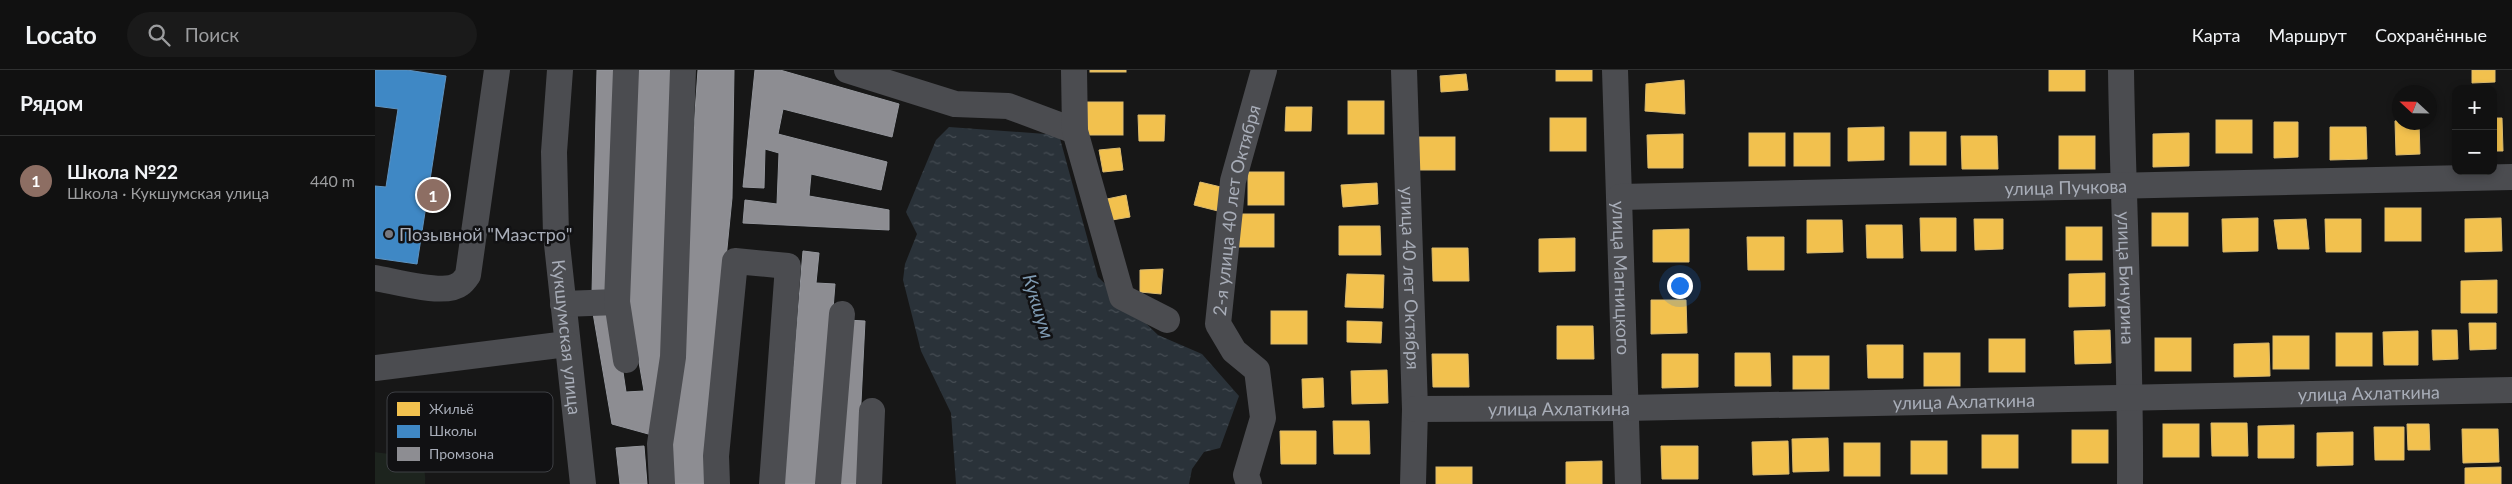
<!DOCTYPE html>
<html lang="ru">
<head>
<meta charset="utf-8">
<style>
	:root { --surface:#111; --page:#1a1a1a; --text:#f1f3f6; --muted:#9c9d9f; --line:#303131; --accent:#d93025 }
	body { margin:0; font-family:Lato,sans-serif; background:var(--page); color:var(--text) }
	.controls { position:absolute; right:15px; top:15px; display:grid; overflow:hidden; border-radius:10px; box-shadow:0 2px 8px #0003 }
	.controls button { width:45px; height:45px; display:grid; place-items:center; padding:0; border:0; border-bottom:1px solid var(--line); background:var(--surface); color:var(--text); font:25px sans-serif }
	.compass { position:absolute; left:2017px; top:15px; width:45px; height:45px; border-radius:50%; background:var(--surface); box-shadow:0 2px 8px #0003; rotate:292deg }
	.you { position:absolute; left:1304px; top:215px; width:18px; height:18px; margin:-12px; border:4px solid #fff; border-radius:50%; background:#1a73e8; box-shadow:0 0 0 8px #1a73e833 }
	.badge { display:grid; place-items:center; width:32px; height:32px; border-radius:50%; background:var(--accent); color:#fff; font-size:16px; font-weight:700 }
	.pin { position:absolute; translate:-50% -50%; border:2px solid #fff; box-shadow:0 1px 5px #0006 }
	.list { margin:0; padding:0; list-style:none }
	h2 { display:flex; justify-content:space-between; align-items:center; height:65px; margin:0; padding:0 20px; font-size:21px }
	h2 small { font-size:16px; font-weight:400; color:var(--muted) }
	.list li { display:grid; grid-template-columns:32px 1fr auto; gap:15px; align-items:center; box-sizing:border-box; height:90px; padding:0 20px; border-top:1px solid var(--line) }
	.list b { display:block; font-size:19px; white-space:nowrap }
	.list p { margin:0; font-size:16px; white-space:nowrap; color:var(--muted) }
	.list em { font-size:16px; font-style:normal; color:var(--muted) }
	.icon { flex:none; width:28px; height:28px; fill:none; stroke:currentColor; stroke-width:2; stroke-linecap:round; stroke-linejoin:round }
	.map { position:relative; flex:none; width:2137px; height:414px; overflow:hidden }
	header { display:flex; align-items:center; gap:30px; box-sizing:border-box; height:70px; padding:0 25px; background:var(--surface); border-bottom:1px solid var(--line) }
	header strong { font-size:24px }
	nav { display:flex; gap:28px; margin-inline-start:auto; font-size:18px }
	.search { width:350px; height:45px; background:var(--page); display:flex; align-items:center; gap:12px; box-sizing:border-box; padding:0 18px; border-radius:28px; color:var(--muted); font-size:19px }
	main { display:flex }
	aside { flex:1; background:var(--surface) }
	.map>svg:first-child { display:block }
	.park { fill:#1d241e }
	.water { fill:url(#water-ripples) }
	.homes { fill:#f2c14e; stroke:#dcbb6e }
	.schools { fill:#3f88c5; stroke:#5e93c1 }
	.industry { fill:#8d8d92; stroke:#95979d }
	.lines { fill:none; stroke-linecap:round; stroke-linejoin:round }
	.minor { stroke:#4b4c50; stroke-width:26 }
	.poi-dot { fill:#757880; stroke:#111113; stroke-width:2 }
	.labels { text-anchor:middle; dominant-baseline:central; stroke-width:5; stroke-linejoin:round; paint-order:stroke }
	.street-label { font-size:18px; fill:#a8adb8; stroke:#111113 }
	.poi-label { font-size:18px; fill:#a8adb8; stroke:#111113; text-anchor:start }
	.water-label { font-size:19px; font-style:italic; fill:#7f9bb3; stroke:#111113 }
	.key { fill:#111113; stroke:#3e4045; stroke-width:1 }
	.key-label { font-size:14px; fill:#a8adb8 }
</style>
</head>
<body>
<header>
<strong>Locato</strong>
<div class="search"><svg class="icon" aria-label="search" viewBox="0 0 24 24"><circle cx="10" cy="10" r="6"/><path d="M15 15l6 6"/></svg>Поиск</div>
<nav><a>Карта</a><a>Маршрут</a><a>Сохранённые</a></nav>
</header>
<main>
<aside>
<h2>Рядом<small></small></h2>
<ul class="list">
<li><span class="badge" style="background:#8d6e63">1</span><div><b>Школа №22</b><p>Школа · Кукшумская улица</p></div><em>440 m</em></li>
</ul>
</aside>
<div class="map">
<svg width="2137" height="414" viewBox="0 0 2137 414">
	<defs>
		<pattern id="water-ripples" width="26" height="14" patternUnits="userSpaceOnUse" patternTransform="scale(1.25)"><rect width="26" height="14" fill="#2a3239"/><path d="M2 4q2-2 4 0t4 0M15 11q2-2 4 0t4 0" fill="none" stroke="#464d54"/></pattern>
	</defs>
	<rect width="100%" height="100%" fill="#171717"/>
	<path class="park" d="M0,382c23,4 54,0 50,32h-50z"/>
	<path class="water" d="M574,57l110,8 39,142 60,58 44,19 37,42 -19,52 -16,4 -12,17 -3,15h-233l-5,-71 -30,-62 -18,-71 2,-16 12,-30 -11,-22 30,-72z"/>
	<g class="homes">
		<rect x="715" y="0" width="36" height="2"/>
		<rect x="1181" y="0" width="36" height="11"/>
		<rect x="1674" y="0" width="36" height="21"/>
		<path d="M2097,0h23v12l-23,1z"/>
		<path d="M1091,4l2,16 -27,2 -1,-16z"/>
		<path d="M1309,10l1,34 -40,-3 1,-27z"/>
		<rect x="973" y="31" width="36" height="33"/>
		<rect x="712" y="32" width="36" height="33"/>
		<path d="M911,37h26l-1,24h-26z"/>
		<path d="M763,45h27l-1,26h-25z"/>
		<rect x="1175" y="48" width="36" height="33"/>
		<path d="M2118,48h9l1,33h-10z"/>
		<rect x="1841" y="50" width="36" height="33"/>
		<path d="M2024,50v2h20l1,32 -24,1 -1,-34z"/>
		<path d="M1899,52h24v35l-24,1z"/>
		<path d="M1509,57v33l-36,1v-33z"/>
		<path d="M1955,57h36l1,32 -37,1z"/>
		<rect x="1535" y="62" width="36" height="33"/>
		<rect x="1374" y="63" width="36" height="33"/>
		<rect x="1419" y="63" width="36" height="33"/>
		<path d="M1814,63v33l-36,1v-33z"/>
		<path d="M1308,64v34h-35l-1,-33z"/>
		<path d="M1586,66h36l1,33h-36z"/>
		<rect x="1684" y="66" width="36" height="33"/>
		<rect x="1044" y="67" width="36" height="33"/>
		<path d="M745,78l3,22 -20,2 -4,-22z"/>
		<rect x="873" y="102" width="36" height="33"/>
		<path d="M825,112l25,6 -7,23 -24,-6z"/>
		<path d="M1002,113l1,21 -35,3 -2,-22z"/>
		<path d="M751,125l4,22 -18,3 -5,-21z"/>
		<rect x="2010" y="138" width="36" height="33"/>
		<rect x="1777" y="143" width="36" height="33"/>
		<rect x="863" y="144" width="36" height="33"/>
		<path d="M1545,148h36v33h-35z"/>
		<path d="M1883,148v33l-35,1 -1,-33z"/>
		<path d="M2126,148l1,33 -37,1v-33z"/>
		<path d="M1599,149h29v30l-28,1z"/>
		<path d="M1931,149l3,30h-31l-4,-29z"/>
		<path d="M1950,149h36v33h-35z"/>
		<path d="M1432,150h35l1,32 -36,1z"/>
		<path d="M1491,155h36l1,33h-36z"/>
		<path d="M964,156h41l1,29h-42z"/>
		<rect x="1691" y="157" width="36" height="33"/>
		<path d="M1314,159v33h-36v-32z"/>
		<path d="M1372,167h37v33h-36z"/>
		<path d="M1200,168v33l-36,1v-33z"/>
		<path d="M1057,178h36l1,33h-36z"/>
		<path d="M788,199l-2,25 -21,-2v-22z"/>
		<path d="M1730,203v33l-36,1v-33z"/>
		<path d="M972,204l37,1 -1,33 -38,-1z"/>
		<path d="M2122,210v33h-36v-32z"/>
		<path d="M1276,230h35l1,33 -36,1z"/>
		<rect x="896" y="241" width="36" height="33"/>
		<path d="M972,251l35,1 -1,21 -34,-1z"/>
		<path d="M2094,253h27v26l-26,1z"/>
		<path d="M1182,256h36l1,33h-37z"/>
		<path d="M1735,260l1,33 -36,1 -1,-33z"/>
		<path d="M2057,260h25l1,29 -25,1z"/>
		<path d="M2043,261v34h-34l-1,-33z"/>
		<rect x="1961" y="263" width="36" height="33"/>
		<rect x="1898" y="266" width="36" height="33"/>
		<rect x="1780" y="268" width="36" height="33"/>
		<rect x="1614" y="269" width="36" height="33"/>
		<path d="M1894,273l1,33 -36,1v-33z"/>
		<path d="M1492,275h36v33h-35z"/>
		<path d="M1360,283h35l1,33h-36z"/>
		<rect x="1549" y="283" width="36" height="33"/>
		<path d="M1057,284h36l1,33h-36z"/>
		<path d="M1287,284h36v33l-36,1z"/>
		<rect x="1418" y="286" width="36" height="33"/>
		<path d="M1012,300l1,33 -36,1 -1,-33z"/>
		<path d="M948,308l1,29 -21,1 -1,-29z"/>
		<path d="M958,351h36l1,33h-36z"/>
		<path d="M1836,353h36l1,33h-36z"/>
		<rect x="1788" y="354" width="36" height="33"/>
		<path d="M2032,354h22l1,26h-22z"/>
		<path d="M1919,355v33h-36v-32z"/>
		<path d="M1999,357h30v33h-29z"/>
		<path d="M2087,359h36l1,33 -36,1z"/>
		<rect x="1697" y="360" width="36" height="33"/>
		<path d="M905,361h36v33h-35z"/>
		<path d="M1978,362v33l-36,1v-33z"/>
		<rect x="1607" y="365" width="36" height="33"/>
		<path d="M1453,368l1,33 -36,1 -1,-33z"/>
		<path d="M1413,371l1,33 -36,1 -1,-33z"/>
		<rect x="1536" y="371" width="36" height="33"/>
		<rect x="1469" y="373" width="36" height="33"/>
		<path d="M1286,376h37v33h-36z"/>
		<path d="M1227,391v23h-36v-22z"/>
		<rect x="1061" y="397" width="36" height="17"/>
		<path d="M2126,397v17h-36v-16z"/>
	</g>
	<path class="schools" d="M0,0h32l39,6 -29,188 -42,-6v-72l11,1 12,-78 -23,-3z"/>
	<g class="industry">
		<path d="M222,0h21l-6,224 -20,-1z"/>
		<path d="M262,0h36l-9,288 -12,77 -40,-11 -19,-111 21,-1 12,80 18,-1 -15,-87z"/>
		<path d="M323,0h36l-2,128 -25,252v34h-34l-2,-30z"/>
		<path d="M380,0h25l119,34 -7,33 -109,-28 -5,25 109,28 -6,28 -70,-16 -2,22 80,14v20l-146,-7 2,-23 32,4 2,-51 -14,-4 -1,39 -21,-1z"/>
		<path d="M428,181l16,2 -3,30 19,1 -16,200h-35z"/>
		<path d="M471,250l19,1 -8,163h-19z"/>
		<path d="M269,376l3,38h-27l-4,-36z"/>
	</g>
	<g class="lines">
		<g class="minor">
			<path id="s1" d="M185,0l-6,82 2,83 27,249"/>
			<path d="M472,0l108,34 53,2 67,25"/>
			<path d="M699,0l1,61 47,166 45,23"/>
			<path id="s2" d="M1029,0l11,339 -2,75"/>
			<path id="s3" d="M1240,0l13,414"/>
			<path id="s4" d="M1746,0c2,138 10,276 9,414"/>
			<path id="s5" d="M1245,127l892,-20"/>
			<path d="M0,208c19,3 70,18 85,6 3,-2 6,-6 8,-9l29,-205"/>
			<path d="M188,234l54,-2"/>
			<path d="M251,290l-9,-58 9,-232"/>
			<path d="M0,298l192,-24"/>
			<path id="s6" d="M1040,339l211,-1 886,-18"/>
			<path d="M287,414l-2,-40 13,-87 10,-287"/>
			<path d="M342,414l-1,-28 19,-195 53,5 -16,218"/>
			<path d="M453,414l14,-170"/>
			<path d="M494,414l3,-73"/>
			<path id="s7" d="M874,414l-3,-9 17,-57 -6,-48 -23,-19 -16,-27 15,-143 31,-111"/>
		</g>
	</g>
	<circle class="poi-dot" cx="14" cy="164" r="5"/>
	<g class="labels">
		<g class="street-label">
			<text stroke="none"><textPath href="#s5" startOffset="446">улица Пучкова</textPath></text>
			<text stroke="none"><textPath href="#s7" startOffset="294">2-я улица 40 лет Октября</textPath></text>
			<text stroke="none"><textPath href="#s2" startOffset="208">улица 40 лет Октября</textPath></text>
			<text stroke="none"><textPath href="#s3" startOffset="208">улица Магницкого</textPath></text>
			<text stroke="none"><textPath href="#s4" startOffset="208">улица Бичурина</textPath></text>
			<text stroke="none"><textPath href="#s1" startOffset="268">Кукшумская улица</textPath></text>
			<text stroke="none"><textPath href="#s6" startOffset="954">улица Ахлаткина</textPath></text>
			<text stroke="none"><textPath href="#s6" startOffset="549">улица Ахлаткина</textPath></text>
			<text stroke="none"><textPath href="#s6" startOffset="144">улица Ахлаткина</textPath></text>
		</g>
		<g class="poi-label">
			<text x="24" y="164">Позывной "Маэстро"</text>
		</g>
		<g class="water-label">
			<text transform="translate(664 236) rotate(73)">Кукшум</text>
		</g>
	</g>
	<rect x="12" y="322" width="166" height="80" rx="8" class="key"/>
	<rect x="22" y="332" width="23" height="14" fill="#f2c14e"/>
	<rect x="22" y="355" width="23" height="13" fill="#3f88c5"/>
	<rect x="22" y="377" width="23" height="14" fill="#8d8d92"/>
	<g class="key-label">
		<text x="54" y="344">Жильё</text>
		<text x="54" y="366">Школы</text>
		<text x="54" y="389">Промзона</text>
	</g>
</svg>
<div class="controls">
<button>+</button>
<button>−</button>
</div>
<svg class="compass" viewBox="-18 -18 36 36"><path d="M0-13l5 13h-10z" fill="#e53935"/><path d="M0 13l5-13h-10z" fill="#9c9d9f"/></svg>
<div class="you"></div>
<div class="pin badge" style="left:58px;top:125px;background:#8d6e63">1</div>
</div>
</main>
</body>
</html>
